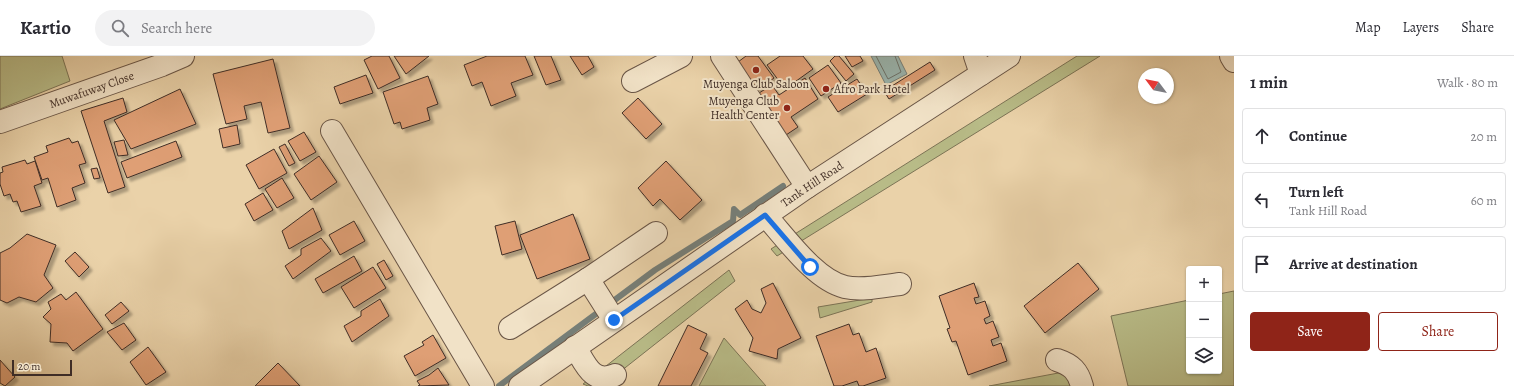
<!DOCTYPE html>
<html lang="en">
<head>
<meta charset="utf-8">
<style>
	:root { --surface:#fff; --page:#f2f2f3; --text:#2b2b33; --muted:#7c7c81; --line:#e1e1e2; --accent:#8f2418 }
	body { margin:0; font-family:Alegreya,serif; background:var(--page); color:var(--text) }
	.controls { position:absolute; right:12px; bottom:12px; display:grid; overflow:hidden; border-radius:4px; box-shadow:0 1px 3px #0004 }
	.controls button { width:36px; height:36px; display:grid; place-items:center; padding:0; border:0; border-bottom:1px solid var(--line); background:var(--surface); color:var(--text); font:20px sans-serif }
	.compass { position:absolute; left:1138px; top:12px; width:36px; height:36px; border-radius:50%; background:var(--surface); box-shadow:0 1px 3px #0004; rotate:302deg }
	.scale { position:absolute; left:12px; bottom:10px; width:60px; box-sizing:border-box; padding-left:4px; border:2px solid #3f2d26; border-top:0; font-size:11px; line-height:14px; white-space:nowrap; color:#3f2d26; -webkit-text-stroke:3px #f1e2c7; paint-order:stroke }
	.stop { position:absolute; width:12px; height:12px; margin:-9px; border:3px solid #1a73e8; border-radius:50%; background:#fff }
	.stop.end { background:#1a73e8; border-color:#fff; box-shadow:0 1px 4px #0008 }
	.list { margin:0; padding:0; list-style:none }
	h2 { display:flex; justify-content:space-between; align-items:center; height:52px; margin:0; padding:0 16px; font-size:17px }
	h2 small { font-size:13px; font-weight:400; color:var(--muted) }
	.list li { display:grid; grid-template-columns:26px 1fr auto; gap:12px; align-items:center; box-sizing:border-box; height:56px; margin:0 8px 8px; padding:0 8px; border:1px solid var(--line); border-radius:4px }
	.list b { display:block; font-size:15px; white-space:nowrap }
	.list p { margin:0; font-size:13px; white-space:nowrap; color:var(--muted) }
	.list em { font-size:13px; font-style:normal; color:var(--muted) }
	.actions { display:flex; gap:8px; padding:12px 16px }
	.actions a { flex:1; padding:9px 0; border:1px solid var(--accent); border-radius:4px; text-align:center; font-size:14px; color:var(--accent) }
	.actions .main { background:var(--accent); color:#fff }
	.icon { flex:none; width:22px; height:22px; fill:none; stroke:currentColor; stroke-width:2; stroke-linecap:round; stroke-linejoin:round }
	.map { position:relative; flex:none; width:1234px; height:330px; overflow:hidden }
	header { display:flex; align-items:center; gap:24px; box-sizing:border-box; height:56px; padding:0 20px; background:var(--surface); border-bottom:1px solid var(--line) }
	header strong { font-size:19px }
	nav { display:flex; gap:22px; margin-inline-start:auto; font-size:14px }
	.search { width:280px; height:36px; background:var(--page); display:flex; align-items:center; gap:10px; box-sizing:border-box; padding:0 14px; border-radius:22px; color:var(--muted); font-size:15px }
	main { display:flex }
	aside { flex:1; background:var(--surface) }
	.map>svg:first-child { display:block }
	.green { fill:#b8bb87; stroke:#7c7456 }
	.water { fill:#9ab6b0; stroke:#767f79 }
	.lines { fill:none; stroke-linecap:round; stroke-linejoin:round }
	.shore { stroke:#6c726b; stroke-width:1 }
	.stream { stroke:#767f79; stroke-width:6 }
	.building { fill:#df9f75; stroke:#3f2d26; filter:url(#shadow) }
	.minor-casing { stroke:#6a5647; stroke-width:24 }
	.minor { stroke:#f1e2c7; stroke-width:22 }
	.route { stroke:#1a73e8; stroke-width:5 }
	.poi-dot { fill:#8f2418; stroke:#f1e2c7; stroke-width:1.5 }
	.labels { text-anchor:middle; dominant-baseline:central; stroke-width:4; stroke-linejoin:round; paint-order:stroke }
	.poi-label { font-size:12px; fill:#3f2d26; stroke:#f1e2c7 }
	.street-label { font-size:12px; fill:#3f2d26; stroke:#f1e2c7 }
</style>
</head>
<body>
<header>
<strong>Kartio</strong>
<div class="search"><svg class="icon" aria-label="search" viewBox="0 0 24 24"><circle cx="10" cy="10" r="6"/><path d="M15 15l6 6"/></svg>Search here</div>
<nav><a>Map</a><a>Layers</a><a>Share</a></nav>
</header>
<main>
<div class="map">
<svg width="1234" height="330" viewBox="0 0 1234 330">
	<defs>
		<filter id="shadow"><feDropShadow dx="3.5" dy="3.5" stdDeviation="1" flood-color="#0004"/></filter>
	</defs>
	<rect width="100%" height="100%" fill="#ead2a9"/>
	<filter id="stains"><feTurbulence type="fractalNoise" baseFrequency=".005" numOctaves="4"/><feColorMatrix values="0 0 0 0 .2 0 0 0 0 .09 0 0 0 0 .02 0 0 0 .5 -.17"/></filter>
	<radialGradient id="worn" r=".72"><stop offset=".6" stop-color="#630" stop-opacity="0"/><stop offset="1" stop-color="#630" stop-opacity=".3"/></radialGradient>
	<g class="green">
		<path d="M0,0h62l8,25 -70,28z"/>
		<path d="M1077,0h23l-323,200 -6,-7z"/>
		<path d="M729,214l6,11 -133,105h-14l-5,-2z"/>
		<path d="M1234,235v95h-106l-17,-70 78,-16v71h30v-77z"/>
		<path d="M872,242v4l-52,16 -2,-11z"/>
		<path d="M724,282l42,48h-67z"/>
		<path d="M1069,315l3,15h-83z"/>
	</g>
	<path class="water" d="M871,0h27l9,18 -21,11z"/>
	<g class="lines">
		<path class="shore" d="M876,0l12,23 13,-7 -6,-16"/>
		<path class="stream" d="M499,330l156,-116 78,-49 1,-12 6,6 43,-29"/>
	</g>
	<g class="building">
		<path d="M372,0h17l11,22 -22,11 -14,-29z"/>
		<path d="M394,0h35l-23,18z"/>
		<path d="M487,0h38l8,19 -22,8 5,13 -25,10 -9,-24 -10,4 -8,-21z"/>
		<path d="M534,0h17l10,24 -15,5z"/>
		<path d="M570,0h18l6,11 -12,8z"/>
		<path d="M746,0h12l16,22 -16,12 -20,-28z"/>
		<path d="M780,0h23l10,13 -28,20 -18,-24z"/>
		<path d="M835,0h4l15,18 -8,7 -16,-20z"/>
		<path d="M845,0h15l3,5 -11,6z"/>
		<path d="M273,3l17,69 -22,5 -7,-31 -17,4 3,13 -21,5 -13,-50z"/>
		<path d="M930,6l5,8 -46,29 -5,-8z"/>
		<path d="M828,9l13,18 -20,13 -12,-18z"/>
		<path d="M366,19l7,18 -33,11 -6,-17z"/>
		<path d="M428,20l10,28 -11,4 3,12 -28,9 -2,-7 -6,2 -11,-32z"/>
		<path d="M805,22l13,21 -27,18 7,10 -12,8 -27,-42 13,-8 7,10z"/>
		<path d="M857,23l10,15 -29,18 -10,-15z"/>
		<path d="M180,33l16,35 -65,25 -17,-29z"/>
		<path d="M123,42l4,14 -23,9 21,66 -17,6 -27,-82z"/>
		<path d="M638,42l24,26 -16,15 -24,-26z"/>
		<path d="M237,69l3,19 -17,4 -4,-19z"/>
		<path d="M304,76l12,20 -16,9 -12,-20z"/>
		<path d="M69,82l3,5 6,-2 8,22 -7,2 6,18 -13,5 4,12 -19,7 -9,-29 -6,2 -8,-23 14,-5 -2,-6z"/>
		<path d="M124,84l4,15 -10,1 -4,-14z"/>
		<path d="M176,85l6,16 -55,21 -6,-16z"/>
		<path d="M285,88l10,19 -6,3 -10,-19z"/>
		<path d="M274,93l13,24 -28,16 -13,-24z"/>
		<path d="M319,100l18,26 -26,18 -17,-26z"/>
		<path d="M25,104l2,4 8,-3 7,22 -8,3 7,20 -20,6 -4,-11 -4,1 -3,-8 -6,2 -4,-12v-11l3,-1 -1,-5z"/>
		<path d="M666,105l36,39 -22,20 -20,-21 -7,7 -15,-18z"/>
		<path d="M97,112l3,10 -6,1 -3,-10z"/>
		<path d="M282,122l12,20 -17,10 -12,-19z"/>
		<path d="M263,137l10,17 -19,11 -9,-17z"/>
		<path d="M313,152l9,22 -33,19 -7,-18z"/>
		<path d="M573,158l17,45 -53,20 -17,-44z"/>
		<path d="M354,165l11,20 -25,14 -11,-20z"/>
		<path d="M515,165l7,28 -20,6 -7,-29z"/>
		<path d="M27,178l29,11 -12,30 9,13 -17,14 -17,-5 -12,6 -7,-3v-47l10,-5z"/>
		<path d="M321,182l10,13 -38,28 -8,-13 16,-11v-6z"/>
		<path d="M75,196l14,15 -10,10 -14,-16z"/>
		<path d="M354,200l8,15 -39,22 -8,-14z"/>
		<path d="M384,204l9,16 -7,4 -9,-16z"/>
		<path d="M1078,207l21,26 -54,44 -21,-27z"/>
		<path d="M373,211l13,21 -32,20 -13,-21z"/>
		<path d="M773,227l28,55 -23,11 -1,10 -28,-8 4,-13 -18,-29 12,-9 5,9 9,4 5,-10 -5,-14z"/>
		<path d="M974,227l5,14 -5,1 2,6 9,-3 5,15 -6,3 2,5 7,-3 6,16 -8,3 2,6 8,-3 6,18 -39,14 -12,-34 -4,1 -5,-13 3,-1 -11,-32z"/>
		<path d="M76,236l27,37 -30,22 -6,-8 -17,-1 1,-18 -8,-7 8,-8 -3,-7 13,-8 5,6z"/>
		<path d="M380,243l9,17 -37,26 -8,-16 17,-10v-5z"/>
		<path d="M121,246l8,9 -17,13 -7,-9z"/>
		<path d="M124,267l12,17 -14,10 -15,-18z"/>
		<path d="M849,268l4,11 6,-2 7,19 10,-4 10,30 -23,8h-4l-2,-5 -15,5h-8l-18,-50z"/>
		<path d="M688,269l19,9 -7,15 8,4 -17,33h-33z"/>
		<path d="M433,279l13,23 -31,18 -11,-20 20,-11 -2,-3z"/>
		<path d="M148,291l18,25 -20,13 -16,-23z"/>
		<path d="M0,304l15,17 -10,9 -5,-3z"/>
		<path d="M278,307l22,23h-45z"/>
		<path d="M438,312l11,17 -31,1 2,-1 -3,-4 12,-6z"/>
	</g>
	<g class="lines">
		<defs>
			<g id="minor">
				<path d="M722,0l85,131"/>
				<path d="M975,0l6,18"/>
				<path d="M1231,0l3,5"/>
				<path d="M633,25l48,-25"/>
				<path id="s1" d="M0,66l162,-57 21,-9"/>
				<path d="M332,75l151,255"/>
				<path d="M765,159c21,23 50,65 80,72 17,4 38,-1 55,-3"/>
				<path d="M588,223l26,41"/>
				<path d="M510,272l78,-49 68,-46"/>
				<path d="M575,291c10,16 17,38 40,28"/>
				<path d="M1057,304c15,5 21,11 25,26"/>
				<path id="s2" d="M520,330l287,-199 202,-131"/>
			</g>
		</defs>
		<use href="#minor" class="minor-casing"/>
		<use href="#minor" class="minor"/>
	</g>
	<g class="lines">
		<path class="route" d="M614,264l151,-105 45,52"/>
	</g>
	<g class="poi-dot">
		<circle cx="756" cy="14" r="4"/>
		<circle cx="826" cy="33" r="4"/>
		<circle cx="787" cy="52" r="4"/>
	</g>
	<g class="labels">
		<g class="poi-label">
			<text x="756" y="28">Muyenga Club Saloon</text>
			<text x="834" y="33" text-anchor="start">Afro Park Hotel</text>
			<text x="779" y="45" text-anchor="end">Muyenga Club<tspan x="779" dy="14">Health Center</tspan></text>
		</g>
		<g class="street-label">
			<text stroke="none"><textPath href="#s1" startOffset="97">Muwafuway Close</textPath></text>
			<text stroke="none"><textPath href="#s2" startOffset="355">Tank Hill Road</textPath></text>
		</g>
	</g>
	<rect width="100%" height="100%" filter="url(#stains)"/>
	<rect width="100%" height="100%" fill="url(#worn)"/>
</svg>
<div class="controls">
<button>+</button>
<button>−</button>
<button><svg class="icon" aria-label="layers" viewBox="0 0 24 24"><path d="M12 4l9 5-9 5-9-5zM3 14l9 5 9-5"/></svg></button>
</div>
<svg class="compass" viewBox="-18 -18 36 36"><path d="M0-13l5 13h-10z" fill="#e53935"/><path d="M0 13l5-13h-10z" fill="#7c7c81"/></svg>
<div class="scale">20 m</div>
<div class="stop" style="left:810px;top:211px"></div>
<div class="stop end" style="left:614px;top:264px"></div>
</div>
<aside>
<h2>1 min<small>Walk · 80 m</small></h2>
<ul class="list">
<li><svg class="icon" aria-label="ahead" viewBox="0 0 24 24"><path d="M12 20V5M6 11l6-6 6 6"/></svg><div><b>Continue</b></div><em>20 m</em></li>
<li><svg class="icon" aria-label="left" viewBox="0 0 24 24"><path d="M17 20v-9H6M10 6l-5 5 5 5"/></svg><div><b>Turn left</b><p>Tank Hill Road</p></div><em>60 m</em></li>
<li><svg class="icon" aria-label="arrive" viewBox="0 0 24 24"><path d="M6 21V4h12l-3 4 3 4H6"/></svg><div><b>Arrive at destination</b></div></li>
</ul>
<div class="actions"><a class="main">Save</a><a>Share</a></div>
</aside>
</main>
</body>
</html>
